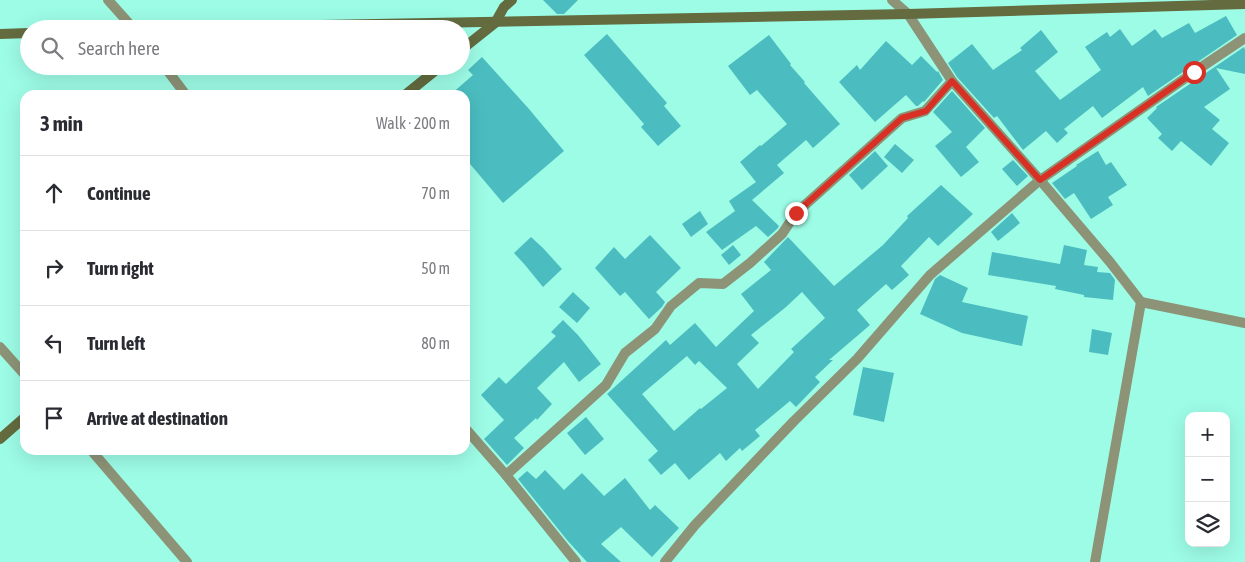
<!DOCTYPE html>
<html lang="en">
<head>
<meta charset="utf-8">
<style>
	:root { --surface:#fff; --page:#f2f2f3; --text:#2b2b33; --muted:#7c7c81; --line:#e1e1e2 }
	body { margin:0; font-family:"Asap Condensed",sans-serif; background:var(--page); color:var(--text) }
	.controls { position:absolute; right:15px; bottom:15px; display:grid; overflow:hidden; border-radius:10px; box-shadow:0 5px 20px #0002 }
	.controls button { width:45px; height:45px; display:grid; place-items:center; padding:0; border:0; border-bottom:1px solid var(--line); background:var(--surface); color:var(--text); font:25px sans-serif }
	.stop { position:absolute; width:15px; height:15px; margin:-11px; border:4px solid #d93025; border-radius:50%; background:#fff }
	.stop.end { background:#d93025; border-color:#fff; box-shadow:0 1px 5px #0008 }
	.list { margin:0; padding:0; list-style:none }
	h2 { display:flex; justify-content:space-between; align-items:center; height:65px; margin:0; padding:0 20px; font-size:21px }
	h2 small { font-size:16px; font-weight:400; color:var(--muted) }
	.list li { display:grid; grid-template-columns:32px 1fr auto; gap:15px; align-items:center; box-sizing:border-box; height:75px; padding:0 20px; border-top:1px solid var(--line) }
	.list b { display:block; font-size:19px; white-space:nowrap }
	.list em { font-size:16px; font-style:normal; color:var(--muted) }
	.icon { flex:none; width:28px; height:28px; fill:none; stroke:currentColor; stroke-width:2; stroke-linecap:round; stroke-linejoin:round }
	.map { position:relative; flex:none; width:1245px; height:562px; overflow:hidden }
	.search { position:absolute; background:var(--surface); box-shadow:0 5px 20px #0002; left:20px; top:20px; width:450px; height:55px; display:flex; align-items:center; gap:12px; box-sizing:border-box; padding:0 18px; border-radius:28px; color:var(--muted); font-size:19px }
	.panel { position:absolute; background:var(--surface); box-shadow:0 5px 20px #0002; left:20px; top:90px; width:450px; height:365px; border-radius:15px }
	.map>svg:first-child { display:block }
	.building { fill:#4bbdc0; fill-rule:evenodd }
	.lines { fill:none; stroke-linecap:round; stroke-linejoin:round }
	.street { stroke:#8d9376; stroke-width:10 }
	.secondary { stroke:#636b3f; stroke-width:10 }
	.route { stroke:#d93025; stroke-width:6 }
</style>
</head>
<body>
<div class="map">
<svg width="1245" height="562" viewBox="0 0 1245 562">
	<rect width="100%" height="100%" fill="#9dfce6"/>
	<g class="building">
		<path d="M543,0h35l-14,14h-7z"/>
		<path d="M1226,16l11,19 -89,61 -5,-9 -41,31 -9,-12 -29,23 4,4 -11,10 -11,-12 -23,19 -26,-34 -3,2 -37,-41 -9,-14 24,-19 21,26 29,-20 -2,-2 21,-18 17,22 -23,19 25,29 41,-30 -16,-23 22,-15 3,5 10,-8 12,17 23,-17 7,9 27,-15 6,10z"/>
		<path d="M607,34l60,69 -3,3 17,20 -23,20 -17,-19 3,-3 -60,-69z"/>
		<path d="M769,35l22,29 -1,1 15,17 -1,1 36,41 -27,24 -7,-8 -29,25 7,8 -32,27 27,26 -2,3 -9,8 -12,-11 -34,24 -16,-18 29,-21 -6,-10 27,-19 -16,-20 20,-17 1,1 26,-22 -30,-34 -7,5 -22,-29z"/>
		<path d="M886,41l26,24 9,-9 16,16 1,-1 5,9 -19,22 -1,-1 -5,5h-2l-10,-11 -31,27 -36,-40 18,-17 3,5z"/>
		<path d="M1244,47l1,3v24l-29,-6 14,21 -26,18 16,13 -8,9 17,14 -18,23 -30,-25 -9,10 -14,-13 4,-4 -15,-16 10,-10 -1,-1z"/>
		<path d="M482,57l47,52 35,42 -61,52 -38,-45v-63h-15l23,-20 -5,-5z"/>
		<path d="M952,91l33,37 -19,19 13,15 -18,15 -26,-31 17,-14 -19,-20z"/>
		<path d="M895,144l19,16 -12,13 -18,-16z"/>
		<path d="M875,151l13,15 -26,24 -13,-15z"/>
		<path d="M1098,151l8,14 5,-3 16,23 -19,12 5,8 -22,14 -17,-26 -9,6 -13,-16 25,-17 -1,-1z"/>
		<path d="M1013,160l15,16 -11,10 -15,-17z"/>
		<path d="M941,185l32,29 -35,32 -9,-9 -28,29 8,9 -17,15 -6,-6 -29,26 13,15 -41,35h4l-18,17 5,5 -24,25 -6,-6 -35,29 5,6 -18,15 -2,-3 -14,13 -6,-8 -31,27 -14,-17 -14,12 -13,-15 10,-9 -51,-57 59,-54 4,5 25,-22 21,24 38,-36 -13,-17 30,-24 -7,-8 24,-25 46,49 49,-41 25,-27 -1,-2zM802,292l23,26 -34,31 3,3 -36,37 -21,-25 22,-21 -8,-8 35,-28zM687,356l8,9 4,-4 28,27 -26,21 -1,-1 -26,23 -32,-37z"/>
		<path d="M700,211l8,13 -17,13 -9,-13z"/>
		<path d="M1012,213l8,10 -22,18 -7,-9z"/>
		<path d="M650,235l31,33 -25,24 9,10 -3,5 -13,12 -24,-27 -5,4 -25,-28 19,-21 11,12z"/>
		<path d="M531,237l12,11 19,21 -19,18 -18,-22 -11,-12z"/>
		<path d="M733,245l8,10 -12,10 -8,-10z"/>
		<path d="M1064,245l23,5 -3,15 14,2 -1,5 13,1 5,7 -2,20 -29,-3v-2l-29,-6 1,-3 -68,-11 4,-23 68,12z"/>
		<path d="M940,275l28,13 -6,14 66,14 -6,30 -60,-13 -42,-19 15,-35z"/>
		<path d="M573,292l17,16 -13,15 -18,-16z"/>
		<path d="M563,320l15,15 23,29 -22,18 -15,-20 -27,26 15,16 -15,16 -1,-2 -22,20 10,10 -17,17 -23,-26 20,-19 -23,-25 18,-18 7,7 50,-48 -5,-4z"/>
		<path d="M1092,329l20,4 -4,22 -19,-3z"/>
		<path d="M863,367l31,6 -10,49 -31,-7z"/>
		<path d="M586,417l18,22 -19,16 -18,-22z"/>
		<path d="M545,470l19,20 18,-17 22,23 21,-18 25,32 5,-5 24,23 -27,29 -31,-30 -20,17 20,18h-34l-20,-22 -49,-61 9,-8 9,8z"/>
	</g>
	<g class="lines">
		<g class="street">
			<path d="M108,0l26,29"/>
			<path d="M892,0l16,14 44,67 88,99 70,82 31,40 104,21"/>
			<path d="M164,66l22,29"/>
			<path d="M0,347l25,28"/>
			<path d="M465,428l41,47 70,87"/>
			<path d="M91,450l96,112"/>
			<path d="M506,475l100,-90 19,-32 30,-24 16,-23 28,-23 24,1 27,-21 32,-29 14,-21 106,-95 23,-7 27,-30"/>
			<path d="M665,562l30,-37 99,-104 63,-62 73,-84 110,-95 154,-108 51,-34"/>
			<path d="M1095,562l46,-260"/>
		</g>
		<g class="secondary">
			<path d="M112,29l796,-15 337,-10"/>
			<path d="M0,34l29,-1"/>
			<path d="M461,50l34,-27 9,-16 8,-7"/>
			<path d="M405,95l36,-29"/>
			<path d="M0,439l25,-22"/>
		</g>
	</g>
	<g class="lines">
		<path class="route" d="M796,213l106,-95 24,-7 26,-30 88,99 154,-108"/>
	</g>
</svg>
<div class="controls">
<button>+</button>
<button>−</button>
<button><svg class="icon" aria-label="layers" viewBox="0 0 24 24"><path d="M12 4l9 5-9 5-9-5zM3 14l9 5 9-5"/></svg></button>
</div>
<div class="stop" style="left:1194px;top:72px"></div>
<div class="stop end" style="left:796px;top:213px"></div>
<div class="search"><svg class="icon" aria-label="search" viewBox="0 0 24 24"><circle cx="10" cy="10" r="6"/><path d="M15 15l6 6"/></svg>Search here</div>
<section class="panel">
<h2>3 min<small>Walk · 200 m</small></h2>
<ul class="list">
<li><svg class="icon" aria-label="ahead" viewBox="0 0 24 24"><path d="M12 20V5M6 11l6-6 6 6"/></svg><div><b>Continue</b></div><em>70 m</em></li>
<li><svg class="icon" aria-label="right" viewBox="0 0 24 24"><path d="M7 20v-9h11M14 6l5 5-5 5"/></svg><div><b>Turn right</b></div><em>50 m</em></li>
<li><svg class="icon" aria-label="left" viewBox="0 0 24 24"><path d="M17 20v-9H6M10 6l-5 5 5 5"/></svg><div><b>Turn left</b></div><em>80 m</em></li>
<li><svg class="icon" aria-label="arrive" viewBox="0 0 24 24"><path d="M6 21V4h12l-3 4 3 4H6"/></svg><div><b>Arrive at destination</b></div></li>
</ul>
</section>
</div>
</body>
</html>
